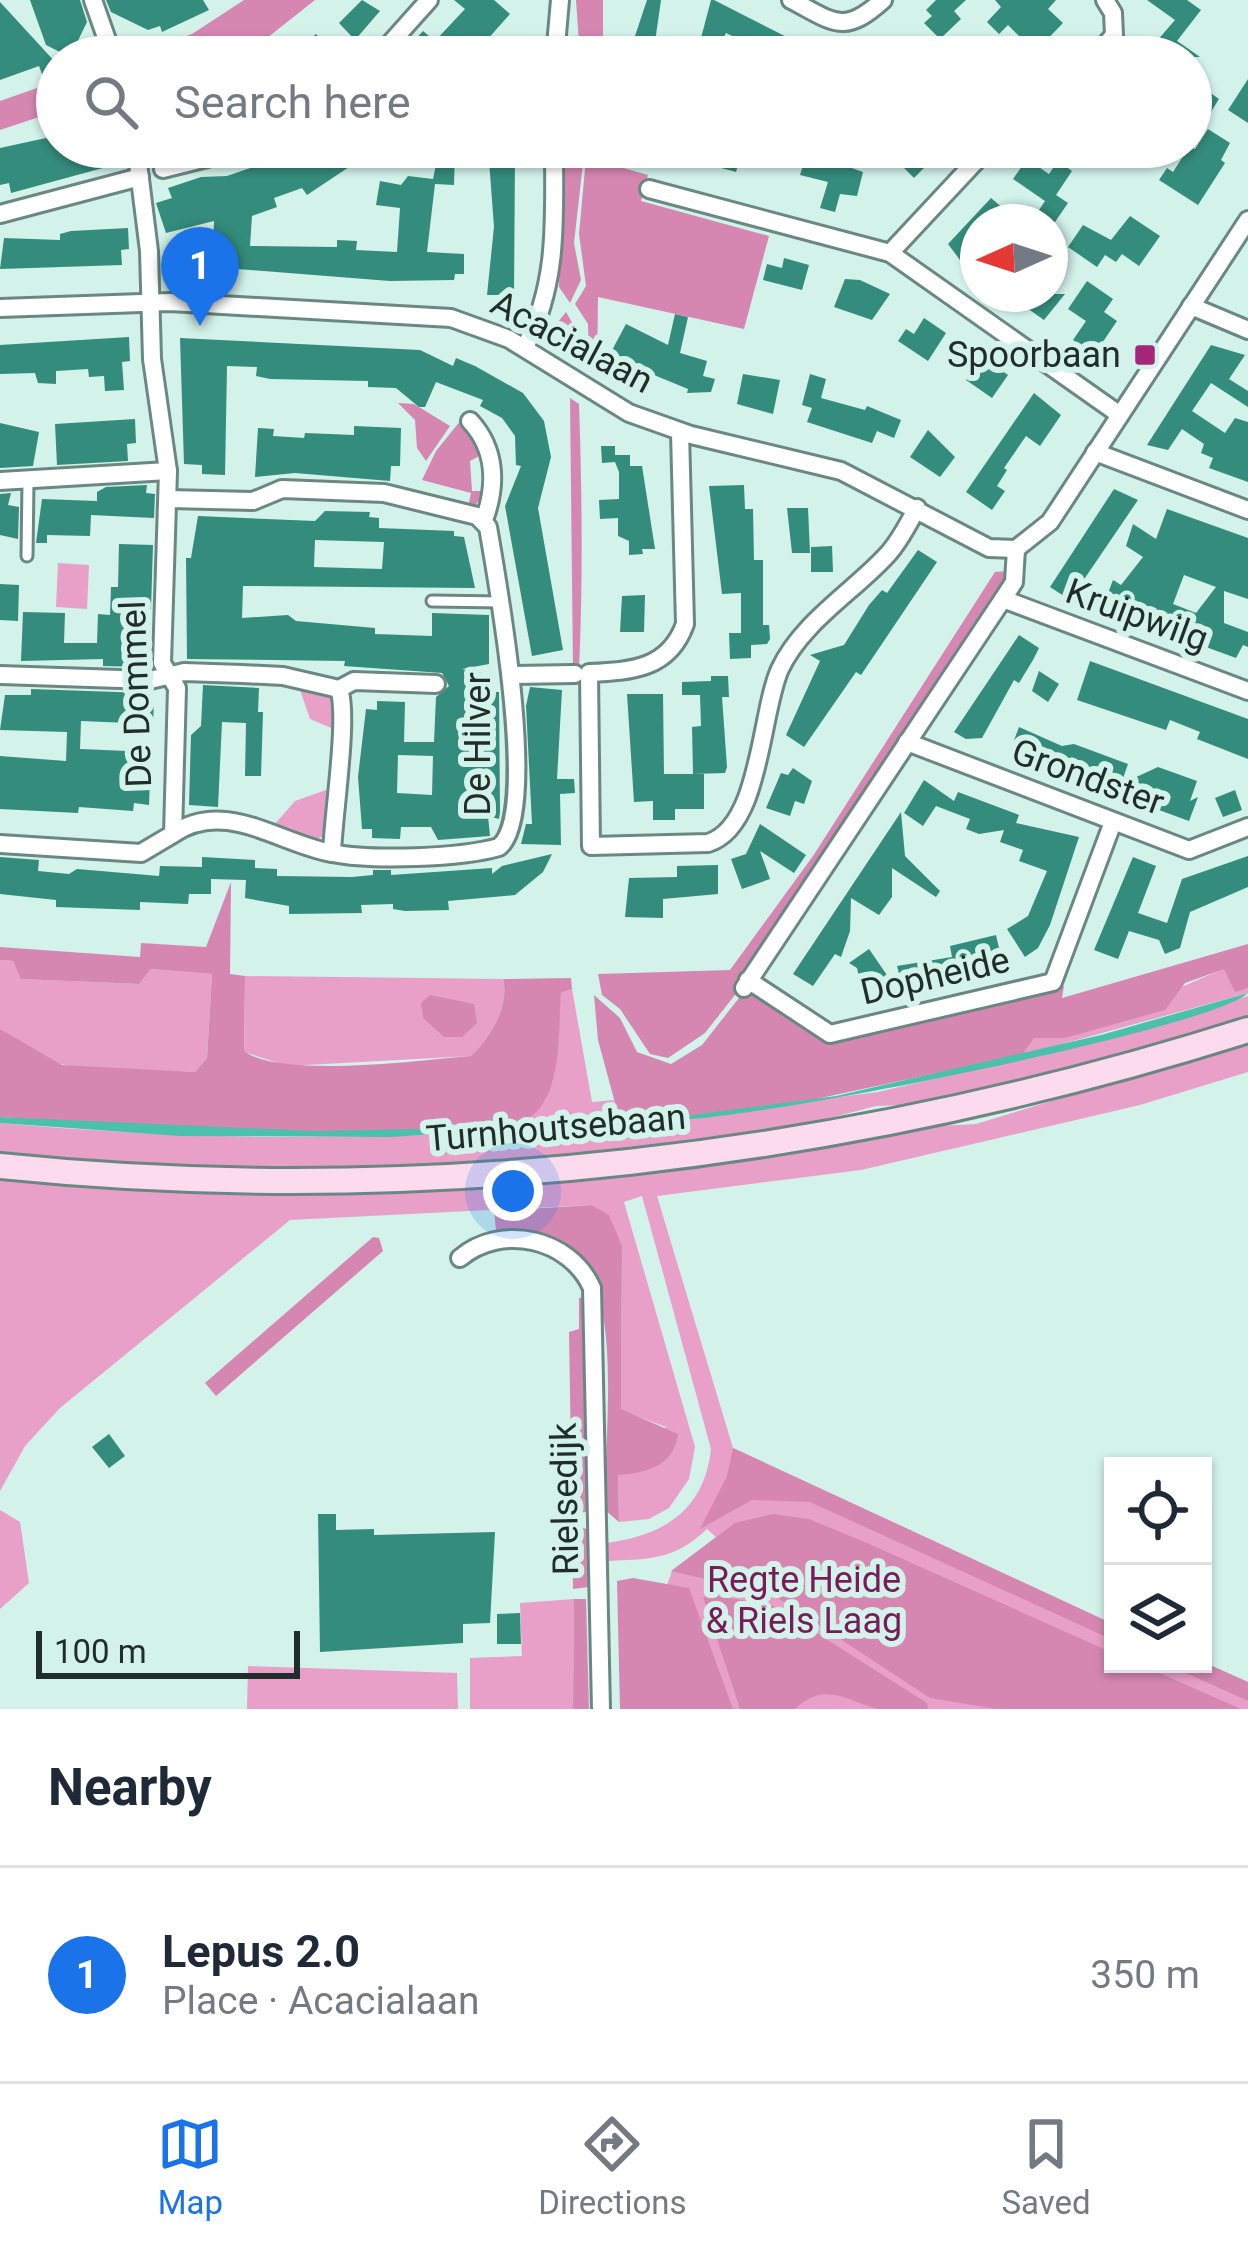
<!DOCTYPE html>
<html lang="en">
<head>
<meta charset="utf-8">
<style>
	:root { --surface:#fff; --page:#f2f2f3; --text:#1f2937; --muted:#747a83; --line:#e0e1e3; --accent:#1a73e8 }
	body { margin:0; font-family:Roboto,sans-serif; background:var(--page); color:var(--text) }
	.controls { position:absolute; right:36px; bottom:36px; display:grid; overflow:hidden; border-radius:0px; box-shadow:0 3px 9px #0004 }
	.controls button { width:108px; height:108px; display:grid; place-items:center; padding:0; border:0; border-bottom:3px solid var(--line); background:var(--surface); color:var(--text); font:60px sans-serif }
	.compass { position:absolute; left:960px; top:204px; width:108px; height:108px; border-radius:50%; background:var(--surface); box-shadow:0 3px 9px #0004; rotate:267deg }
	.scale { position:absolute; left:36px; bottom:30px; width:264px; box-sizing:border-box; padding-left:12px; border:6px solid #212d2a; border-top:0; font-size:33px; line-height:42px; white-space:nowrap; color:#212d2a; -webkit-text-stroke:9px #d2f2ea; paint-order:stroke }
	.you { position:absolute; left:513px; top:1191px; width:42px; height:42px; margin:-30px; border:9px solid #fff; border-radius:50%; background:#1a73e8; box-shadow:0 0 0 18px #1a73e833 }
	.badge { display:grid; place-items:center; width:78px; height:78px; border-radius:50%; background:var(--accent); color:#fff; font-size:39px; font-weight:700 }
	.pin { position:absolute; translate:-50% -99px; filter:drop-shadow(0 3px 6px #0008) }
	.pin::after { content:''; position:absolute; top:63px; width:42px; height:36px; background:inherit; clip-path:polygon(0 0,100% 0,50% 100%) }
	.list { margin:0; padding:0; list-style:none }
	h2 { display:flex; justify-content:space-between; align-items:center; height:156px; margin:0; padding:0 48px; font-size:51px }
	h2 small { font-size:39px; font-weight:400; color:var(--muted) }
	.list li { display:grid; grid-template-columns:78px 1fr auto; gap:36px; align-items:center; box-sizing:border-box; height:216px; padding:0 48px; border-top:3px solid var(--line) }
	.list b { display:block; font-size:45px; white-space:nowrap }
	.list p { margin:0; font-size:39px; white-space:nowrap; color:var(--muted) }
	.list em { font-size:39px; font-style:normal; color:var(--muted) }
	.icon { flex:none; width:66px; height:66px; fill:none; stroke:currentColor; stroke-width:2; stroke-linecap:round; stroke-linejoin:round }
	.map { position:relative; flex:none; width:1248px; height:1709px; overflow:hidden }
	.search { position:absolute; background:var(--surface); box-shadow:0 3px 9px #0004; left:36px; right:36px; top:36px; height:132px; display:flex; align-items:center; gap:30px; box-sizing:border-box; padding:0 42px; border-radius:66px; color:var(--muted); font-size:45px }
	.sheet { height:372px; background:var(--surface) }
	nav { display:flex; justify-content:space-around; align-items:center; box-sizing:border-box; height:168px; border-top:3px solid var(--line); background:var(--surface); font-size:33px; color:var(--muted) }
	nav a { display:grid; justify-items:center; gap:6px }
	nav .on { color:var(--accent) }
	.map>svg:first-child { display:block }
	.green { fill:#e9a0c8 }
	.forest { fill:#d587b2 }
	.water { fill:#4bc0ab }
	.building { fill:#348c7c; fill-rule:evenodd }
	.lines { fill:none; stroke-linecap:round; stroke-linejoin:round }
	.service-casing { stroke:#6a8881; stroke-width:15 }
	.minor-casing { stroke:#6a8881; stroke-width:22 }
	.secondary-casing { stroke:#6a8881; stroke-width:30 }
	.service { stroke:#fff; stroke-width:9 }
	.minor { stroke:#fff; stroke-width:16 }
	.secondary { stroke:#fcdbee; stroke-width:24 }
	.poi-dot { fill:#a52779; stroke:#d2f2ea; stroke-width:4.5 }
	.labels { text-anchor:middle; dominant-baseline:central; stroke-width:12; stroke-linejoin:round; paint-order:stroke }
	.street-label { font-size:36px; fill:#212d2a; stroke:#d2f2ea }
	.poi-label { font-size:36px; fill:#212d2a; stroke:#d2f2ea; text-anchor:end }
	.park-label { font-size:36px; fill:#781c57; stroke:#d2f2ea }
</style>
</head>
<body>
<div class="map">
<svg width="1248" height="1709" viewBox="0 0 1248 1709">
	<rect width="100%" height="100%" fill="#d2f2ea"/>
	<g class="green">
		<path d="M58,563l31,2 -2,44 -31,-2z"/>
		<path d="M298,684l37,11 1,35 -26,-11z"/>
		<path d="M329,789l-7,48 -12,4 -35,-17 20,-23z"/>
		<path d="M0,960l13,1 9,18 117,5 12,-15 61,5 -5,84 -12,14 -120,-5 -24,-5 -51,-33z"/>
		<path d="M1225,968l10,23 13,-3v5l-226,62 11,-17h32z"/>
		<path d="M245,976l258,3c7,26 -13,59 -32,77l-183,10 -44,-14z"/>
		<path d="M572,989l20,113 22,-2 7,25 257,-33 192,-45 178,-51v23l-180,53 -139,32 -53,2 -100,26 -147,19 -300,20 -329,-12v-36c189,17 379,19 569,4l-51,-2 28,-26 15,-106z"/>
		<path d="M1248,1041v31l-108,33 -279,65 -204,26 76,252 380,176v40l90,-2 45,20v27h-626l50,-138 44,-34 -9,-8c-33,32 -61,30 -101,32v-18c54,-7 98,-30 105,-94l-69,-253 -18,6 71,245 -6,32 -20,29 -20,11 -30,3 -1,-47 48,-48 -45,-17 1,-164 -31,-41 -301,15 -230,188 -35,38 -25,45v-314l145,11 596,-29 179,-32 56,-3z"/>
		<path d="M0,1510l20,12 9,61 -29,26z"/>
		<path d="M574,1599l-1,110h-103v-51l52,-2 -2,-53z"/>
		<path d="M248,1666l209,7 1,36h-211z"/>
	</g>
	<g class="forest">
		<path d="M244,0h71l-72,57h-116l65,-23z"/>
		<path d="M576,0h27v57h-23z"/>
		<path d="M57,81v30l-57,19v-29z"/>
		<path d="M561,147h22l1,7 -10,89 7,37 -11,23 -11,-16z"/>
		<path d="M587,147h18l1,16 42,12 -7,26 128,35 -25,93 -146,-32 -1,78 -8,-5 -1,-46 -13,-20 11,-18 -7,-52z"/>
		<path d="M566,312l11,19v29l-31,-23z"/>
		<path d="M570,398l9,6c3,88 4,177 0,266h-6z"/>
		<path d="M398,403l16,1 36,22 -24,35 -9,-13 -2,-28z"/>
		<path d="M461,420l24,33 -15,8 2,30h14l-12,16h-6l3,-14 -49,-13 14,-29z"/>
		<path d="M1009,571l-268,404 1,11 -37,47 -37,25 -18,-4 -30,-45 -18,-14 -4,-21 132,-4 83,-114 182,-284z"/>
		<path d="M231,882l-1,92 15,2 -1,75c36,28 178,9 227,5 19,-18 39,-50 32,-77l68,-1 1,11 -11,4c-3,36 2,98 -29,123 -42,35 -455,6 -532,1v-88l62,36 133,7 12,-14 5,-84 -61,-5 -12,15 -118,-5 -8,-18 -13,-1v-13l140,10 1,-14 65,4z"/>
		<path d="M1248,944v44l-13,4 -11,-23 -39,14 -20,27 -100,28h-31l-12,17 -220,47 -181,23 -23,-85 -4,-45 26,23 17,34 34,12 31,-19 44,-56 82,52 236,-55 -2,12z"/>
		<path d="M430,995l44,9 3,19 -15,14h-18l-21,-19 -2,-15z"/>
		<path d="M591,1205l18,10 13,31 -1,163 57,25c-4,32 -31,39 -60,41l1,47 -13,-11c-5,-68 23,-223 -39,-265 -21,-15 -46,-14 -71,-16l-2,-19z"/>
		<path d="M373,1237l6,1 4,13 -167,145 -11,-13z"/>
		<path d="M585,1297l2,215 -15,1 -3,-181 10,-3v-31z"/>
		<path d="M733,1448l380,176v16l-303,-138 -58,-2 -52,29 27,-53z"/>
		<path d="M773,1514l36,5 58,24 246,110v11h26l102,45h-244l-67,-11 -157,-103 -102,-24 64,-48z"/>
		<path d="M572,1525l15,4 2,58 -16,2z"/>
		<path d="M633,1578l56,10 44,121h-113l-3,-128z"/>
		<path d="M714,1595l60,11 153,97 1,6c-15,0 -36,0 -51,0 -32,-9 -52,-28 -82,0h-55l-37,-112z"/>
		<path d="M574,1599h12l3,110h-16z"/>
		<path d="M1203,1662l45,20v19l-82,-37z"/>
	</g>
	<g class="water">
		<path d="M1248,993c-36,36 -529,136 -594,127l182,-24 265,-61z"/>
		<path d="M0,1117l315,14 257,-5 -182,11 -210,-1 -180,-13z"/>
	</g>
	<g class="building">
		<path d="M30,0h50l7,22 -17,35 -24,-12z"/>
		<path d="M106,0h97l6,10 -47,22 -2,-6 -12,4 -37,-18z"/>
		<path d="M362,0l18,11 -25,29 -16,-17z"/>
		<path d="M454,0h40l16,14 -32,36 -17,-1 -1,8h-61l24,-26 12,10 30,-32z"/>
		<path d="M647,0h14l-6,42 -6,15h-21z"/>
		<path d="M711,0h3l112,57h-50l-50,-24 -13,24h-17z"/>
		<path d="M936,0h30l-12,11 7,8 -21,20 -16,-16 8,-7 -6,-6z"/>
		<path d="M995,0h61l-8,9 15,14 -28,29 -27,-27 -9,9 -12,-12 14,-15z"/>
		<path d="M1147,0h40l14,10 -24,31 23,16h-57l32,-37z"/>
		<path d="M0,2l57,62v5l-15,5 -3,-8 -39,14z"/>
		<path d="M316,34l20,23h-49l21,-16z"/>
		<path d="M901,36l19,21h-42z"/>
		<path d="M1191,79l28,20 -10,16 -18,-13z"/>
		<path d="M1248,79v44l-20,-13z"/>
		<path d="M1208,129l22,14 -9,17 4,3 -27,42 -39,-25 8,-12 6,4 16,-25 6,2z"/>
		<path d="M46,138l11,9h65l3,15 -114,31 -2,-10 -9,2v-37z"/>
		<path d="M293,147h86l-72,48 -5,-7 -28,10 3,9 -25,9 -2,30 87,1v-7l20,1 -1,9 41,2 3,-44 -24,-3 4,-24 21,4 7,-9 25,3 6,-29 16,1 -1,34 -19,-1 -8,68 37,2v20h-9l-1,6 -64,1 -178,-14 2,-46 -48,12 -10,-30 16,-5 -4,-10 33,-11 26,-1 70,-24z"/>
		<path d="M488,147h20v9h7l-1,139h-27l7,-68z"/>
		<path d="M715,147h28l-7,25 -22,-6z"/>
		<path d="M905,147h40l-31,31 -20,-20z"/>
		<path d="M1115,147h38l-13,18z"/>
		<path d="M807,152l56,20 -6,24 -17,-2 -5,18 -15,-4 8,-26 -28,-7z"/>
		<path d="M1027,159l22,15 9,-13 14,10 -16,24 12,8 -13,19h-24l14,-21 -32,-22z"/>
		<path d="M991,198l13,11 -12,13h-14v33l-12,13 -18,-24z"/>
		<path d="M1130,216l30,20 -21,30 -17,-12 -6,8 -11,-7 -8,12 -29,-20 15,-22 28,15z"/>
		<path d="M128,228l1,21 -8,1 1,15 -122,4 4,-31 56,2v-6l11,-3z"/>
		<path d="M784,258l25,7 -7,25 -39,-10 4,-16 15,4z"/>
		<path d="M845,279l15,1 30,14 -18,26 -38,-13z"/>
		<path d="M1087,281l26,18 -9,13 13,9 -23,34 -21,-15 13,-19 -18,-12z"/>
		<path d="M1007,294h58l-21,26z"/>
		<path d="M675,314l13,3 -8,36 27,8 -4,15 12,3 -4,13 -24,1 1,-4 -51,-21 -2,5 -25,-19 16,-30 42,21z"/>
		<path d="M924,318l22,15 -18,28 -30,-20 8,-12 8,5z"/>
		<path d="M129,337l1,24 -8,1 2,28 -19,1 -1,-15 -15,1 -1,-8 -32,2v13l-18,-1 -3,-10 -35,1v-29z"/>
		<path d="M180,338l240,12 33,16 3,-8 19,8 48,27 21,28 7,36 -13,51 25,142 -31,6 -27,-150 16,-40 -5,-1 -1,-29 -13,-18 -22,-12 3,-6 -47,-18 -11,25h-6l-23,-19 -28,-1v-6l-98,-2 -14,-3 1,-9 -30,-1 -2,109 -23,-1v-9l-18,-1z"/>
		<path d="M1211,345l34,10 -16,24 19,12v16l-37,-24 -19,28 33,22 10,-15 13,4v60l-39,-14 4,-10 -12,-5 3,-9 -22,-15 -14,21 -21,-5z"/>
		<path d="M982,357l26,18 -16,23 -26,-18z"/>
		<path d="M743,374l37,6 -7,34 -36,-10z"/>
		<path d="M810,374l16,5 -5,19 44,12 2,-4 34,14 -7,18 -17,-7 -5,12 -65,-21 5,-14 -10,-3z"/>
		<path d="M1034,393l27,22 -21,31 -14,-10 -22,32 3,2 -10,16 8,5 -13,19 -26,-18z"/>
		<path d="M135,419l1,24 -9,1 1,17 -71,4 -2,-41z"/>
		<path d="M0,423l39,9 -6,34 -33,2z"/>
		<path d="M354,426l47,2 -1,38h-9l-1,15 -95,-8 -40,4 3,-49 16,1 -1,7 31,2 1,-5 49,2z"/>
		<path d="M928,430l27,27 -15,20 -30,-20z"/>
		<path d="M601,446h14v9h15v11h12l13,83h-13l1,5 -14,1v-14l-11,-5v-18l-18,1 -1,-19 20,-1v-27l-4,-10 -13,1z"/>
		<path d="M147,485l-1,8 9,1 -1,24 -63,-3 -1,21 -43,-1v8h-11l6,-44 55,2v-9l9,-5z"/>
		<path d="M744,485l1,24h8l1,51h9v65h6l1,14 -3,5 -16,1v13l-21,1 -1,-26h12v-40l-19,1 -13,-108z"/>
		<path d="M1114,489l24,11 -68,100 -20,-13z"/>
		<path d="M11,493l-3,12 11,2 -1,32 -18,-4v-41z"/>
		<path d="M787,508h21l2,45h-18z"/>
		<path d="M1167,509l81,29v61l-24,-8v32l24,9v15l-5,-2 -7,13 -134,-49 11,-29 8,5 22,-28 -17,-11 7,-22 23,15zM1184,575l32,12 -20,26 -23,-9z"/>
		<path d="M325,511l45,1 -1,5 10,1v10l75,3v5l10,1 11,51 -232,-2 -1,32 46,-3 8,6 79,7v6l57,2v-23l57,2v49l-27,5 30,6 -1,17h8l1,120 -1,7 -11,-3 2,20 -52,4 -7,-13h-30l-1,12 -28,-1v-9h-10l-4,-52 8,-68 11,1v-9l28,1 -1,40h30l2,-45 13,-11 -7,-13 -98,-7 1,-5 -158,-2 -1,-101h5l7,-42 117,5zM315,540l69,2 -2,27 -68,-2zM398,755l35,1 -1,39 -35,-2z"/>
		<path d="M119,544l34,1 -2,64h-11l-2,58 -35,-1v-7l-82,2 2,-49 42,1 -1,30h33l1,-29 12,1 1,-28h7z"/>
		<path d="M832,546l1,26h-22v-25z"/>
		<path d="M918,550l19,12 -76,113 -5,-3 -52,75 -18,-12 34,-74 -10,-6 34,-10 25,-40 13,-15 5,3z"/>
		<path d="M0,584l19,1 -1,36 -18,-1z"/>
		<path d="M645,595l-1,37h-24l2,-36z"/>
		<path d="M1019,635l20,13 -6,12 -14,23 -5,-3 -32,58 -16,1 -12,-7z"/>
		<path d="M1090,661l158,58v40l-51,-20 3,-7 -30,-12 -4,10 -89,-30z"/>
		<path d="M1039,671l20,13 -11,18 -16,-11z"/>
		<path d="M711,676h17l1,21h-7l5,70 -2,6 -32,1 -1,-47 9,-1 -1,-31h-18v-13l29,-1z"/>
		<path d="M203,685l56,3 -1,24h5l-2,64h-16l1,-53 -24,-1 -4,85 -29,-2 2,-70 10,-9z"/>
		<path d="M530,687l32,3 -5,89h17l1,14 -15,1 1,51 -40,-1 5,-20h6l-6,-118z"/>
		<path d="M31,689l114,4v6l9,1 -1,24 -72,-3 -1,28 71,3 -2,53 -15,-2 -1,8 -54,-4 -1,6 -78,-4v-53l66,5 1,-29 -67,-2 5,-35h26z"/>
		<path d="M627,694h36l1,80h40v35h-29v11h-22v-19l-19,1z"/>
		<path d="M1019,727l43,19 12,-2 54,20 -7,20 37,-17 39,14 -7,20 8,-4 -9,24 -164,-60 3,-7 -17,-6z"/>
		<path d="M793,768l19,13 -8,23 -9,-3 -5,15 -24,-8 15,-35 7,2z"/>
		<path d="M924,780l30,21 4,-9 61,23 -3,8 63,14 -29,88 -12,23 -13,9 -18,-28 21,-13 19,-45 -28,-10 4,-11 -23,-8 4,-12 -25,4 -13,-5 4,-10 -34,-13 -13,20 -19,-13z"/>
		<path d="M1235,790l7,20 -19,7 -8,-19z"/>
		<path d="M901,812l4,44 35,35 -4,6 -44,-29v29l-13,18 -28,-17 -1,33 -9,26 -6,-3 -22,32 -20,-12z"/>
		<path d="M760,824l46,31 -12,18 -34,-22 10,28 -28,10 -11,-30 15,-5z"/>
		<path d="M552,854l-9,18 -28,23 -67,6 1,9 -44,1 -12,-2v-5l-32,1 1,8 -73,1v-8l-44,-8 1,-18 -35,-1v15h-22l-1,10 -48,-2v8l-84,-3v-7l-56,-6v-37l39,3 -1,11 31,3 8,-5 82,7 1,-10 42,1v-10l53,3v8l22,1v7l75,1 21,-2v-5h18v5l101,-7v6l10,-8z"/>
		<path d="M1248,856v31l-58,25 -10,36 -15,6 -6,-14 -30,-9 -11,28 -24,-9 39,-93 23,9 -18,47 29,10 15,-44z"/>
		<path d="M718,865v29l-55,5v19l-38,-1 4,-39 48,-1v-11z"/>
		<path d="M996,935l8,35 -100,23 -7,-27 55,-9 -2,-11z"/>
		<path d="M869,949l31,45 -36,5 -7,-31 -8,-5z"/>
		<path d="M109,1434l16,22 -16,12 -17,-21z"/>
		<path d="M318,1514h18v16l38,-1v6l121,-3 -5,91 -27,1v19l-143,9z"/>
		<path d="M520,1613l1,31h-24v-30z"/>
	</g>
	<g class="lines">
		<defs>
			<g id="service">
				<path d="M27,556l1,-74"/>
				<path d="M432,601l70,1"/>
			</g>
			<g id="minor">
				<path d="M93,0l20,57"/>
				<path d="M791,0c43,22 52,36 92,0"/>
				<path d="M378,57l51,-57"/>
				<path d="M555,57l5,-57"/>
				<path d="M1095,57l19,-22 -1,-22 -8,-13"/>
				<path d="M163,169l88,-22"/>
				<path d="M649,189l241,64 230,162"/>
				<path d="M0,214l140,-37"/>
				<path d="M890,253l99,-106"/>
				<path d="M1191,306l57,24"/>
				<path d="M0,308l170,-6 281,16 58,21 120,74 62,22 150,36 148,77 27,1 34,-27 198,-302"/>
				<path d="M525,347c34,-65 29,-129 29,-200"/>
				<path d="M470,421c26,28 27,64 14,99"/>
				<path d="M680,432l5,192c-16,45 -53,47 -96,49l2,173 117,-3c53,-16 52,-130 72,-174 22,-47 73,-77 107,-114 13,-14 21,-31 30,-47"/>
				<path d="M1095,452l153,58"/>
				<path d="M0,481l168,-10"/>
				<path d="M168,499l85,2 29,-12 102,4 93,23 11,11c9,53 52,287 11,320 -38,11 -127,14 -167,6 -52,-9 -107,-55 -159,-19"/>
				<path d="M1003,599l245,92"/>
				<path d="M0,675l150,5 34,-8 58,2 41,2 56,13 15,-8 82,3"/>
				<path d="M513,675l62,-1"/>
				<path d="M907,742l282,108 59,-23"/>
				<path d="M0,844l141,9 32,-19 4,-146 -15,-25 6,-192 -16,-112 -3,-108 -13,-104"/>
				<path d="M332,853c1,-36 17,-137 7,-164"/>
				<path d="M748,980l82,54 223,-52 60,-160"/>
				<path d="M744,988l259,-389 11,-17 2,-33"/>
				<path d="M460,1258c41,-35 110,-20 132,30l9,421"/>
			</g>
			<path id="secondary" d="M0,1166c418,43 848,-9 1248,-136"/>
		</defs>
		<use href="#service" class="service-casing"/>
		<use href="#minor" class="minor-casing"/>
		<use href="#secondary" class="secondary-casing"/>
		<use href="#service" class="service"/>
		<use href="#minor" class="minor"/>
		<use href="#secondary" class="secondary"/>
	</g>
	<rect class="poi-dot" x="1133" y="343" width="24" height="24" rx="6"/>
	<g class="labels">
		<g class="street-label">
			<text transform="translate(572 342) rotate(28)">Acacialaan</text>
			<text transform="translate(1137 615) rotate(20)">Kruipwilg</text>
			<text transform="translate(136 694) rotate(-92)">De Dommel</text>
			<text transform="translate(478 744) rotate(-90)">De Hilver</text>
			<text transform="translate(1088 777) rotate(20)">Grondster</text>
			<text transform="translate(935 976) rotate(-13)">Dopheide</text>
			<text transform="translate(556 1128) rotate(-5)">Turnhoutsebaan</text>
			<text transform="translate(565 1499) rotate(-91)">Rielsedijk</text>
		</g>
		<g class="poi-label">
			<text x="1121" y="355">Spoorbaan</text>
		</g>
		<g class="park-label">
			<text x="804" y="1580">Regte Heide<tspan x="804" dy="41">&amp; Riels Laag</tspan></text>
		</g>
	</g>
</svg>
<div class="controls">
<button><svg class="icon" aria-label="locate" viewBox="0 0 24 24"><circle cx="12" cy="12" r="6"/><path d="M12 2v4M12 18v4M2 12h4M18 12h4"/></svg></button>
<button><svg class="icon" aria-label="layers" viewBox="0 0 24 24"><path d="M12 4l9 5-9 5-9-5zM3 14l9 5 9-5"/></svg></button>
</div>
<svg class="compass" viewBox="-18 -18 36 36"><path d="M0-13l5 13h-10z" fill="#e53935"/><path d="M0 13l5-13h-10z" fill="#747a83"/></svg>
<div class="scale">100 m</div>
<div class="you"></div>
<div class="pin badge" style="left:200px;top:326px">1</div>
<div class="search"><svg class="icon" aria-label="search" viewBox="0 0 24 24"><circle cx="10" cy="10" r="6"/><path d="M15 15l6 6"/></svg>Search here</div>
</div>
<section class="sheet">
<h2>Nearby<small></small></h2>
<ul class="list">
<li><span class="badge">1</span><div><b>Lepus 2.0</b><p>Place · Acacialaan</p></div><em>350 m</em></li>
</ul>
</section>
<nav>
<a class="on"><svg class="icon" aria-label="map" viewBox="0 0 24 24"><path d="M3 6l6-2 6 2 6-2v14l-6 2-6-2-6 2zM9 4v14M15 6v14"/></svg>Map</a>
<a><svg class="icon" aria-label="directions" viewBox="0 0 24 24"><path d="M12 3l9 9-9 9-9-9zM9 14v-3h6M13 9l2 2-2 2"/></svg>Directions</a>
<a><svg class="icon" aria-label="saved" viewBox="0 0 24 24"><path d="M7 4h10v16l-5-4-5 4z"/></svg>Saved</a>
</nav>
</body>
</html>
